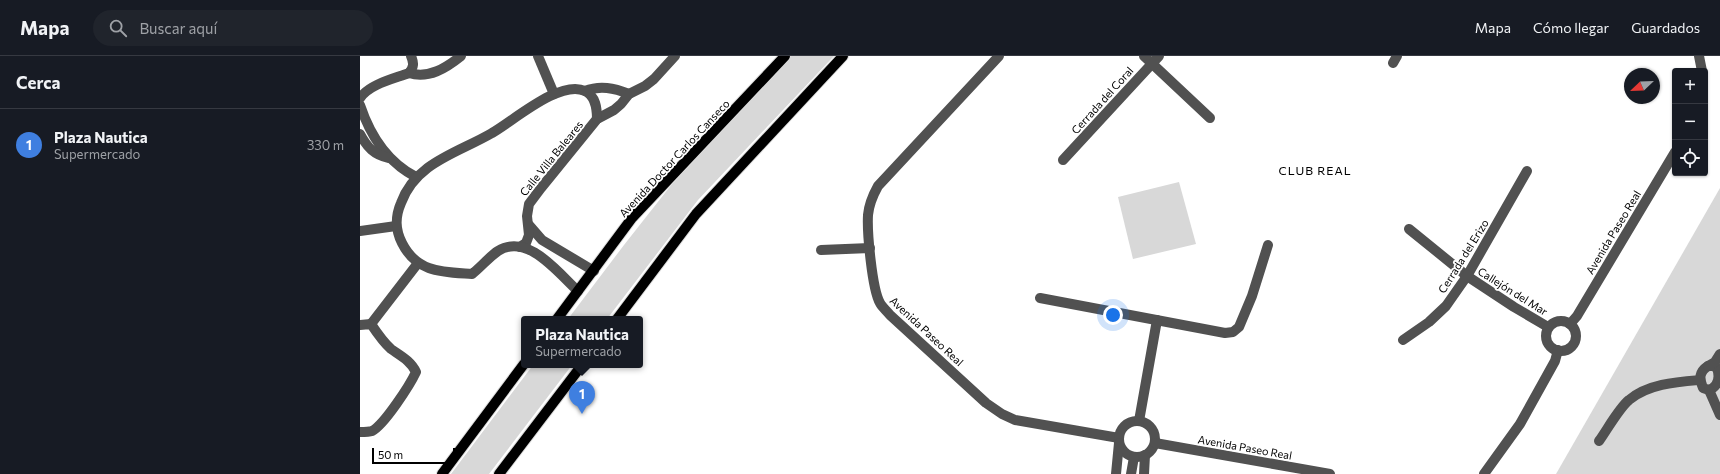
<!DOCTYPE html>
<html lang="es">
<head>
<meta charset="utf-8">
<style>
	:root { --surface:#171b24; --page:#20242c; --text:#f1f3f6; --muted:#9ea1a6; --line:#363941; --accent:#858687 }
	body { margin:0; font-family:Commissioner,sans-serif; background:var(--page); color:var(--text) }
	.controls { position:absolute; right:12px; top:12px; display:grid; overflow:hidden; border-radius:4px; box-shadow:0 1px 3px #0004 }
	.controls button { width:36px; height:36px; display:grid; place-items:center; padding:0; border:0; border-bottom:1px solid var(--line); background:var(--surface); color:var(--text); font:20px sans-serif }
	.compass { position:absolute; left:1264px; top:12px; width:36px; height:36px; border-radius:50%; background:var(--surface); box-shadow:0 1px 3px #0004; rotate:247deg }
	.scale { position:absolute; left:12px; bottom:10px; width:83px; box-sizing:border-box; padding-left:4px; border:2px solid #000; border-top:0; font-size:11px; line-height:14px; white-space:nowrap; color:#000; -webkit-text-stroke:3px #fff; paint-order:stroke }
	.you { position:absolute; left:753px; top:259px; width:14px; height:14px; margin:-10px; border:3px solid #fff; border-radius:50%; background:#1a73e8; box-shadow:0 0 0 6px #1a73e833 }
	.badge { display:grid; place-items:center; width:26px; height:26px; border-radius:50%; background:var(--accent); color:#fff; font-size:13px; font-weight:700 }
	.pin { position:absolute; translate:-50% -33px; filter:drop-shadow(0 1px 2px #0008) }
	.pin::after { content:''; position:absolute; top:21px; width:14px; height:12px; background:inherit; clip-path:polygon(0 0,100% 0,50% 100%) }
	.popup { position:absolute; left:161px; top:260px; width:122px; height:52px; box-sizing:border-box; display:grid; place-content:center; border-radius:4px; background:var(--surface); filter:drop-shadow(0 1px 3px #0005); font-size:13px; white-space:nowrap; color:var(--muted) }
	.popup b { font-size:15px; color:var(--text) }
	.popup::after { content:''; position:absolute; left:50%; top:100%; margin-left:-8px; border:8px solid transparent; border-top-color:var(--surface) }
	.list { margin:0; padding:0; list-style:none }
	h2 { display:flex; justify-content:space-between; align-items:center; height:52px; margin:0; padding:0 16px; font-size:17px }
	h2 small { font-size:13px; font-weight:400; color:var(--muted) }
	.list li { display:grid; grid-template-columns:26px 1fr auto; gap:12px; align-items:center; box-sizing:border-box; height:72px; padding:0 16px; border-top:1px solid var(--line) }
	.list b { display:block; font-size:15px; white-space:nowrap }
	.list p { margin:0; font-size:13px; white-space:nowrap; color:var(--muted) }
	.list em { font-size:13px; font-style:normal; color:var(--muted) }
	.icon { flex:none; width:22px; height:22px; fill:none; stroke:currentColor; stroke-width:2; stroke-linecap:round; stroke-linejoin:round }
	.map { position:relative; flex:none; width:1360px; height:418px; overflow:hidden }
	header { display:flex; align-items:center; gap:24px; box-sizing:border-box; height:56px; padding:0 20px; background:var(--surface); border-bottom:1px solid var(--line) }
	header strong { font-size:19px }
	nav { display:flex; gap:22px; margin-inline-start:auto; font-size:14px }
	.search { width:280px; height:36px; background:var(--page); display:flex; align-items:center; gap:10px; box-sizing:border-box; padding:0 14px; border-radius:22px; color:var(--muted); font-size:15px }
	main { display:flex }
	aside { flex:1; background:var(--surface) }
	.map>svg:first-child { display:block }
	.green { fill:#d8d8d8 }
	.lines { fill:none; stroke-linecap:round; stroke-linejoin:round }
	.major-casing { stroke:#dbdbdb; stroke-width:12 }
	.minor { stroke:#515151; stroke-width:10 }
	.major { stroke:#000; stroke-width:10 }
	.labels { text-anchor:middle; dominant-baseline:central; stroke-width:3.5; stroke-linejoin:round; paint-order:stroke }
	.street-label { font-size:11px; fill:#000; stroke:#fff }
	.neighbourhood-label { font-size:12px; letter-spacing:1px; fill:#000; stroke:#fff }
</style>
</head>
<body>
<header>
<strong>Mapa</strong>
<div class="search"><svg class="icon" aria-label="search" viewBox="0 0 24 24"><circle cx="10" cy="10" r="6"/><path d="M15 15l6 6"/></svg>Buscar aquí</div>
<nav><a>Mapa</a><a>Cómo llegar</a><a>Guardados</a></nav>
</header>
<main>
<aside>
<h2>Cerca<small></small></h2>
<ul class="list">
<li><span class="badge" style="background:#3f7fe0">1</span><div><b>Plaza Nautica</b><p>Supermercado</p></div><em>330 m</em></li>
</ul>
</aside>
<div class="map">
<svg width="1360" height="418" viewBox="0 0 1360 418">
	<rect width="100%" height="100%" fill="#fff"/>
	<g class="green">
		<path d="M431,0h43l-136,144 -91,119h-39l56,-74 48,-61z"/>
		<path d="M819,126l17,62 -63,15 -15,-62z"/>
		<path d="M1360,132v286h-164z"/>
		<path d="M173,309h39l-83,109h-38z"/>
	</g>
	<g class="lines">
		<defs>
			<g id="major">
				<path d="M197,263l75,-101 153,-162"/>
				<path d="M257,263l79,-105 147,-158"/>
				<path d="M82,418l82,-110"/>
				<path d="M139,418l83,-109"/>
			</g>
		</defs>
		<use href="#major" class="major-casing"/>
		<g class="minor">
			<path d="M178,0l16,38"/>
			<path d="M639,0l-121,130c-5,9 -9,18 -10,29 -1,17 4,74 12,88 2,4 7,8 10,12l96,88 16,11 13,6 104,18"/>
			<path d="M784,0l66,62"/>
			<path d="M1339,0l3,15"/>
			<path d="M1033,7l4,-7"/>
			<path d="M49,17c20,6 37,-5 52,-17"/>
			<path d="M225,35c15,-6 29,-3 44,3"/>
			<path d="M0,42c10,-14 33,-19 49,-25 5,-6 5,-10 2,-17"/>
			<path d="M0,49c10,30 27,57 56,72"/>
			<path d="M0,78c7,13 14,21 29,24"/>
			<path d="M703,104l96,-104"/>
			<path d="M169,169l13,15 52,31"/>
			<path d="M1049,173l58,47 47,31 34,20"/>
			<path d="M0,175l36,-5"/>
			<path d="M160,191l6,-4 3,-8 -2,-19 2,-12 12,-16 56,-69 17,-9 7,-6 8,-10 16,-8 9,-7 21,-23"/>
			<path d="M461,194l49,-2"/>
			<path d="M218,235c-19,-17 -50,-59 -80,-40 -9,6 -17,16 -26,23 -29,-2 -55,-1 -70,-31 -7,-14 -7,-26 -1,-40 15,-41 57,-50 91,-70 20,-11 68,-54 93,-42 11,5 12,18 12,28"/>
			<path d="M680,242l185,35 8,-1 6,-5 13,-31 16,-51"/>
			<circle cx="1201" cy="280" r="15"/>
			<path d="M11,268l47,-61"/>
			<path d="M1210,268l7,-8 98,-164"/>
			<path d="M0,269l11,-1c6,9 12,18 20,25 10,7 20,12 25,23 -6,13 -32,53 -44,59 -3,1 -9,1 -12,1"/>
			<path d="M1043,284l26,-18 17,-16 21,-30 60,-105"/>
			<path d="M1348,310h5l4,2c3,9 2,18 -8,22l-6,-2c-4,-10 -4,-16 5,-22z"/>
			<path d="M1348,310l7,-4 5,-8"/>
			<path d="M1349,334l11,25"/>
			<circle cx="777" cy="383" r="18"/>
			<path d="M779,365l18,-101"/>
			<path d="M1239,385c8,-11 20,-33 30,-41 19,-16 47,-18 71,-20"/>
			<path d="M795,387l175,31"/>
			<path d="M756,418l3,-31"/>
			<path d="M771,418l3,-17"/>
			<path d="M784,418l1,-19"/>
			<path d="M1124,418l36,-50 35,-63 3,-11"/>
		</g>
		<use href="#major" class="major"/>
	</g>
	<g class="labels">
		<g class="street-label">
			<text transform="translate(742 44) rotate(-48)">Cerrada del Coral</text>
			<text transform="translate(191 102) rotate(-51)">Calle Villa Baleares</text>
			<text transform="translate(314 102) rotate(-47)">Avenida Doctor Carlos Canseco</text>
			<text transform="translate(1253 176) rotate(-59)">Avenida Paseo Real</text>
			<text transform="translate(1103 200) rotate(-58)">Cerrada del Erizo</text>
			<text transform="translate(1153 235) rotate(32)">Callejón del Mar</text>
			<text transform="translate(567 275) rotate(43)">Avenida Paseo Real</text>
			<text transform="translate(885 391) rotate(10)">Avenida Paseo Real</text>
		</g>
		<g class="neighbourhood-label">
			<text x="955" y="114">CLUB REAL</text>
		</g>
	</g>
</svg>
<div class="controls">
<button>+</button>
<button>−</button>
<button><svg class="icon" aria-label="locate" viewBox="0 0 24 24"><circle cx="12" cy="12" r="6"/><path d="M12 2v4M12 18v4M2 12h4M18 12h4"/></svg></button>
</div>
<svg class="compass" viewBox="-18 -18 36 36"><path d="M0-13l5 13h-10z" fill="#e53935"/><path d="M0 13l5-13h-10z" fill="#9ea1a6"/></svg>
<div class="scale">50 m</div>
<div class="you"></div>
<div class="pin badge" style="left:222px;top:358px;background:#3f7fe0">1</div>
<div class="popup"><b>Plaza Nautica</b>Supermercado</div>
</div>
</main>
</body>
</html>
